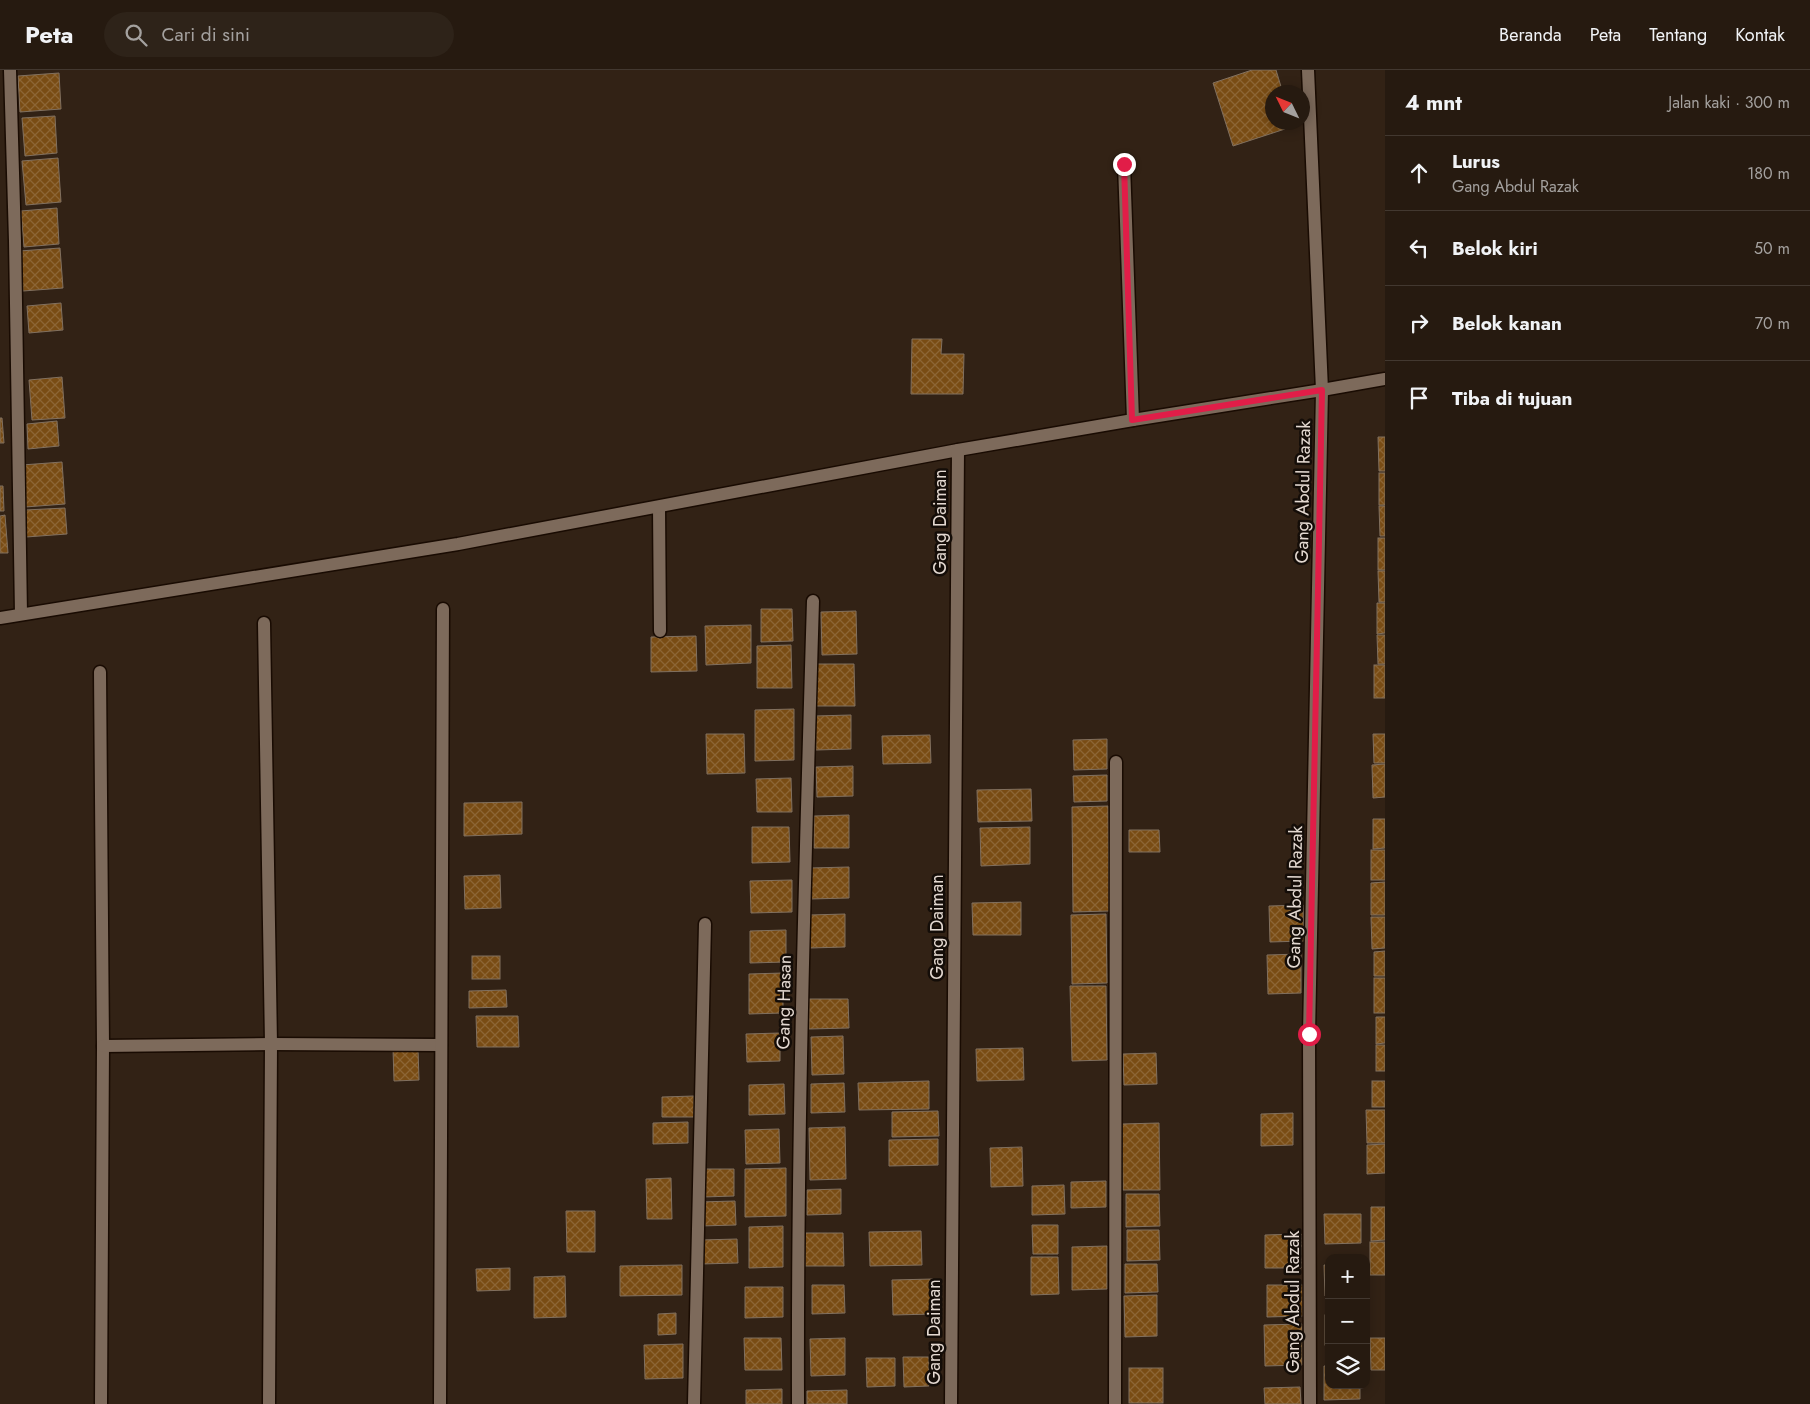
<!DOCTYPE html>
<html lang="id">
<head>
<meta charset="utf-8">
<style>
	:root { --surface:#261a10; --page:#2e2319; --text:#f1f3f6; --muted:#a4a19f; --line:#423830 }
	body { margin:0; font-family:Jost,sans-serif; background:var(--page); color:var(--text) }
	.controls { position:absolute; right:15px; bottom:15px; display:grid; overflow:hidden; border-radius:10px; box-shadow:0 2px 12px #0003 }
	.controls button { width:45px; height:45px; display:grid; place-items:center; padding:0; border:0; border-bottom:1px solid var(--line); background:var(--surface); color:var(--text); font:25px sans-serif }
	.compass { position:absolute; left:1265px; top:15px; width:45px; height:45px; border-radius:50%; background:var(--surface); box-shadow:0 2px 12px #0003; rotate:313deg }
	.stop { position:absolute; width:15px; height:15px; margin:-11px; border:4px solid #e11d48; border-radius:50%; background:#fff }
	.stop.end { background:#e11d48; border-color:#fff; box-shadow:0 1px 5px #0008 }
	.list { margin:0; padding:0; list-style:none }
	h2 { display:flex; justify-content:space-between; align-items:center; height:65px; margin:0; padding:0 20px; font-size:21px }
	h2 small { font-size:16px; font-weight:400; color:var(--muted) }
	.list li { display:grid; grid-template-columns:32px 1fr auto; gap:15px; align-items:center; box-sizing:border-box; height:75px; padding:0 20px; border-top:1px solid var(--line) }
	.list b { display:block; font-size:19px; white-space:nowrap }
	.list p { margin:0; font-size:16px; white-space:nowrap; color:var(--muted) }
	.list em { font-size:16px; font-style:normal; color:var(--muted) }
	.icon { flex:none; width:28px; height:28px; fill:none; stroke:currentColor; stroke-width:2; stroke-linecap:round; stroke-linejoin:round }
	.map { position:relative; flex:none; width:1385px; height:1334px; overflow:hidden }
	header { display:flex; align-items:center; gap:30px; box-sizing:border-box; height:70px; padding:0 25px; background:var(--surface); border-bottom:1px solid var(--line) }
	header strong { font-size:24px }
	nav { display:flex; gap:28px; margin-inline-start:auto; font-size:18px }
	.search { width:350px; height:45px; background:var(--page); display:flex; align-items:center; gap:12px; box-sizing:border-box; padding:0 18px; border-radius:28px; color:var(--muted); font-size:19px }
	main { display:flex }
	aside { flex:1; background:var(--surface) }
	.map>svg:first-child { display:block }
	.building { fill:url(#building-cross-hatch); stroke:#81705f }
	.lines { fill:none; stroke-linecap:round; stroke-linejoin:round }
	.minor-casing { stroke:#190b02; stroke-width:15 }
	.minor { stroke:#7d6a5b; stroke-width:12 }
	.route { stroke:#e11d48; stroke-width:6 }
	.labels { text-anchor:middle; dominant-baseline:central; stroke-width:5; stroke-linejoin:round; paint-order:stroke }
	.street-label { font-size:18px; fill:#e4d9d1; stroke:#140d08 }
</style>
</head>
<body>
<header>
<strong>Peta</strong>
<div class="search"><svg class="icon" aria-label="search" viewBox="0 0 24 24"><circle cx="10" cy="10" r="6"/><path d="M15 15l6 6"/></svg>Cari di sini</div>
<nav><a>Beranda</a><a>Peta</a><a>Tentang</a><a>Kontak</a></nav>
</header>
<main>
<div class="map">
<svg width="1385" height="1334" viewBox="0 0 1385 1334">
	<defs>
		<pattern id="building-cross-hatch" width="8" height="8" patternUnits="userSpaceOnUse" patternTransform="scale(1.25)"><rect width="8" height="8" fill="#794c14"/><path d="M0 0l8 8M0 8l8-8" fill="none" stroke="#8c6535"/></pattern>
	</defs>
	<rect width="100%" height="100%" fill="#322215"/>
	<g class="building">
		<path d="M1252,0h24l6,20 11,-3 2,5h-23v30h11l2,7 -52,17 -20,-63z"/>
		<path d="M59,3l2,36 -41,3 -2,-36z"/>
		<path d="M55,46l2,37 -32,3 -3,-38z"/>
		<path d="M58,88l3,44 -35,3 -4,-44z"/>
		<path d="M57,138l2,36 -35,3 -3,-36z"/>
		<path d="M60,178l3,40 -40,3 -3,-40z"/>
		<path d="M61,233l2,27 -34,3 -2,-27z"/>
		<path d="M912,269h30l-1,15h23l-1,40h-52z"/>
		<path d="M62,307l3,41 -33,2 -3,-40z"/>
		<path d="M0,348h2l2,25h-4z"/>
		<path d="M57,351l2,25 -31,3 -1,-25z"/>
		<path d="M1378,367h7v34h-6z"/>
		<path d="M62,392l3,42 -40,3 -3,-42z"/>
		<rect x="1379" y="403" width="6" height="32"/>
		<path d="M0,416h3l1,25h-4z"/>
		<path d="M1379,436h6v30h-5z"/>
		<path d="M65,438l2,26 -41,3 -1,-27z"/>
		<path d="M5,445l3,38h-8v-37z"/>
		<rect x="1378" y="468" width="7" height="32"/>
		<path d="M1378,501h7v31h-6z"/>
		<path d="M1377,533h8v30l-8,1z"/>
		<path d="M761,539h31l1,32 -32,1z"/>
		<path d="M856,541l1,43 -35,1 -1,-43z"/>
		<path d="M751,555v38l-45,2 -1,-39z"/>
		<path d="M1377,565h8v29h-7z"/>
		<path d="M696,566l1,35 -46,1v-35z"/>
		<path d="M791,575l1,43h-35v-42z"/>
		<path d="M816,594h38l1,42h-39z"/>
		<rect x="1374" y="595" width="11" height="33"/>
		<path d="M794,639v51l-39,1v-51z"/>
		<path d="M851,645v34l-35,1 -1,-34z"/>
		<path d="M706,664h38l1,39 -38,1z"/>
		<path d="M1373,664h12v29h-11z"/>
		<path d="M930,665l1,28 -48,1 -1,-28z"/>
		<path d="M1107,669v30l-33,1 -1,-30z"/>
		<path d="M1385,694v33l-12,1 -1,-33z"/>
		<path d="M853,696v30l-36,1 -1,-30z"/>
		<path d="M1107,705v26l-33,1 -1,-26z"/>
		<path d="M791,708l1,34h-35l-1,-33z"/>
		<path d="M1031,719l1,32 -54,1 -1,-32z"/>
		<path d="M522,732v32l-58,2v-33z"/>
		<path d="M1108,736l1,105 -36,1 -1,-105z"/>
		<path d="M849,745v33h-35v-32z"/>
		<path d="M1373,749h12v29l-12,1z"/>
		<path d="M752,757h37l1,35 -38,1z"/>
		<path d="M1030,757v37l-49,2 -1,-38z"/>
		<path d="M1129,760h30l1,22h-31z"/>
		<rect x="1371" y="780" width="14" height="30"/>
		<path d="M849,797v31l-39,1v-31z"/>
		<path d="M500,805l1,33 -36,1 -1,-33z"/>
		<path d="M792,810v32l-41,1 -1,-32z"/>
		<path d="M1385,812v33h-14v-32z"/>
		<path d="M1021,832v33h-48l-1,-32z"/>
		<path d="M1303,835l1,36 -34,1 -1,-36z"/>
		<path d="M845,844v33l-35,1v-33z"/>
		<path d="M1106,844l1,69 -35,1 -1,-69z"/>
		<path d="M1371,847h14v31l-13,1z"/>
		<path d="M786,860v32l-36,1v-32z"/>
		<path d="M1385,881v25h-11v-24z"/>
		<path d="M1301,884v39l-33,1 -1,-39z"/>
		<rect x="472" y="886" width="28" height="23"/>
		<path d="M783,903v40l-34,1v-40z"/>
		<rect x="1374" y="908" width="11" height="35"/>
		<path d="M1070,916h36l1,74 -35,1z"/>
		<path d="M506,920l1,17 -38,1v-17z"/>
		<path d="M809,929h39l1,29 -40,1z"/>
		<path d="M476,946h42l1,31h-42z"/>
		<path d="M1376,947h9v26l-9,1z"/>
		<path d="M780,963v28l-33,1 -1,-28z"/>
		<path d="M843,966l1,38 -32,1 -1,-38z"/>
		<rect x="1376" y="975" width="9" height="26"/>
		<path d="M1023,978l1,32 -47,1 -1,-32z"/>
		<path d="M393,979h25l1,31 -25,1z"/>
		<path d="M1156,983l1,31 -33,1 -1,-31z"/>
		<path d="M929,1011v28l-70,1 -1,-27z"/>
		<rect x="1372" y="1011" width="13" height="26"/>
		<path d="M844,1013l1,29 -34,1v-29z"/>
		<path d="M784,1014l1,30 -36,1v-30z"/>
		<path d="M694,1026v21h-32v-20z"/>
		<path d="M1366,1040h19v33h-18z"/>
		<path d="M938,1041l1,25 -47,1v-25z"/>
		<path d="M1293,1043v32l-32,1v-32z"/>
		<path d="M688,1052v21l-35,1v-21z"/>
		<path d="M1159,1053l1,67h-37l-1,-66z"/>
		<path d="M845,1057l1,52 -36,1 -1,-52z"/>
		<path d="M779,1059l1,34 -34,1 -1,-34z"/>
		<path d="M938,1069v26l-49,1v-26z"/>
		<path d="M1385,1074v29l-18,1v-29z"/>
		<path d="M1022,1077l1,39 -32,1 -1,-39z"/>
		<path d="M786,1098v48l-41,1v-48z"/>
		<path d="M703,1099h31v27l-31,1z"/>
		<path d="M671,1108l1,41h-25l-1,-40z"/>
		<path d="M1106,1111v26l-35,1v-26z"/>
		<path d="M1064,1115l1,29 -33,1v-29z"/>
		<path d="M841,1119v25l-34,1v-25z"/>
		<path d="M1126,1124h33l1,32 -34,1z"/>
		<path d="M735,1131l1,24 -36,1 -1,-24z"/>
		<path d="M1371,1137h14v33l-14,1z"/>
		<path d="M566,1141h29v41h-28z"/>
		<path d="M1324,1144h37v29l-36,1z"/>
		<path d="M1032,1155h26v29h-25z"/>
		<path d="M783,1156v41l-34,1v-41z"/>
		<path d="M1127,1160h32l1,30 -33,1z"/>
		<path d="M921,1161l1,34 -52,1 -1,-34z"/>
		<path d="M805,1163h38l1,33h-39z"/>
		<path d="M1301,1164v34h-36v-33z"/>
		<path d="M737,1169l1,24 -37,1v-24z"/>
		<rect x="1370" y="1172" width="15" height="33"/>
		<path d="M1107,1176v43l-35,1v-43z"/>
		<path d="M1031,1187h27l1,37 -28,1z"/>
		<path d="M1125,1194h32l1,28 -33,1z"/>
		<path d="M682,1195v30l-62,1v-30z"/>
		<path d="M1324,1195h5v31h-4z"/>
		<path d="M510,1198v22l-33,1 -1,-22z"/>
		<path d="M565,1206l1,41 -32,1v-41z"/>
		<path d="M933,1209l1,35 -41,1 -1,-35z"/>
		<path d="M812,1215h32l1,28 -33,1z"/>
		<path d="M1267,1215h36v31l-36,1z"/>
		<path d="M745,1217h38v30l-38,1z"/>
		<path d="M1157,1225v41l-32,1 -1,-41z"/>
		<path d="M676,1243v21l-18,1v-21z"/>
		<rect x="1325" y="1245" width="4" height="30"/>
		<path d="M1302,1254v41l-37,1 -1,-41z"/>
		<path d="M744,1268h37l1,32h-37z"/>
		<path d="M845,1268v37l-34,1 -1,-37z"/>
		<path d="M1370,1268h15v32h-14z"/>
		<path d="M683,1274v34l-38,1 -1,-34z"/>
		<path d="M903,1287h26v29l-25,1z"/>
		<path d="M866,1288h29v28l-28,1z"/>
		<path d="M1324,1296h5v19h31v14l-36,1z"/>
		<rect x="1129" y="1298" width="34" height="35"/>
		<path d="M1300,1317l1,17h-36l-1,-16z"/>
		<path d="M782,1319v15h-36v-14z"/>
		<path d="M847,1320v14h-40v-13z"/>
	</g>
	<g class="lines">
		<defs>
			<g id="minor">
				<path d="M10,0l5,171 6,373"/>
				<path d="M1308,0l14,320 -13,644 1,370"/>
				<path d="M1124,94l9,256"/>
				<path d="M659,437l1,124"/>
				<path d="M0,548l458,-74 500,-94 175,-30 189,-30 63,-11"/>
				<path d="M264,553l7,421 -2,360"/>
				<path d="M100,602l3,374 -2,358"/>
				<path d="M103,976l168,-2 170,1"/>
				<path d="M440,1334l3,-795"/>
				<path d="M694,1334l11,-480"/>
				<path d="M798,1334c-1,-268 7,-535 15,-803"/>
				<path d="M951,1334l7,-954"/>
				<path d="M1115,1334l1,-642"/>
			</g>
		</defs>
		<use href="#minor" class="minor-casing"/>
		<use href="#minor" class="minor"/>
	</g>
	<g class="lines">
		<path class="route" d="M1124,94l8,256 190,-30 -13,644"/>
	</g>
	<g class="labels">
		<g class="street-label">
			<text transform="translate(1303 422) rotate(-89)">Gang Abdul Razak</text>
			<text transform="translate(940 452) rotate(-90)">Gang Daiman</text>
			<text transform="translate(1295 827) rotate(-89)">Gang Abdul Razak</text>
			<text transform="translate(937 857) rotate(-90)">Gang Daiman</text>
			<text transform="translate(784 932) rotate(-89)">Gang Hasan</text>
			<text transform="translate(1293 1232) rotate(-90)">Gang Abdul Razak</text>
			<text transform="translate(934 1262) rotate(-90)">Gang Daiman</text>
		</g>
	</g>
</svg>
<div class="controls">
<button>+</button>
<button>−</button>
<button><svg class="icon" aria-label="layers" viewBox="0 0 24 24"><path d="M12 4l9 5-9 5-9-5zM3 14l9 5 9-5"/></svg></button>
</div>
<svg class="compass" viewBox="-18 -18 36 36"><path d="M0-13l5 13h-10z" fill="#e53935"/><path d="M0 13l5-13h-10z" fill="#a4a19f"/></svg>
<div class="stop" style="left:1309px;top:964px"></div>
<div class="stop end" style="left:1124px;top:94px"></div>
</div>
<aside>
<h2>4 mnt<small>Jalan kaki · 300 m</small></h2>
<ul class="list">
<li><svg class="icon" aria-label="ahead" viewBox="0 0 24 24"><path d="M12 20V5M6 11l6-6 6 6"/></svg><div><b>Lurus</b><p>Gang Abdul Razak</p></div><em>180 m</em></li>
<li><svg class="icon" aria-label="left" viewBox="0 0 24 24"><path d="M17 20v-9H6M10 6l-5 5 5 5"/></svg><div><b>Belok kiri</b></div><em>50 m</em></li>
<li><svg class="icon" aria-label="right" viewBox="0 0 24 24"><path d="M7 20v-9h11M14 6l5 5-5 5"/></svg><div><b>Belok kanan</b></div><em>70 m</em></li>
<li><svg class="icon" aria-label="arrive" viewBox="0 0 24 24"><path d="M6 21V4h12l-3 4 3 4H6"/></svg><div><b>Tiba di tujuan</b></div></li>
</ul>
</aside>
</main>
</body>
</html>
